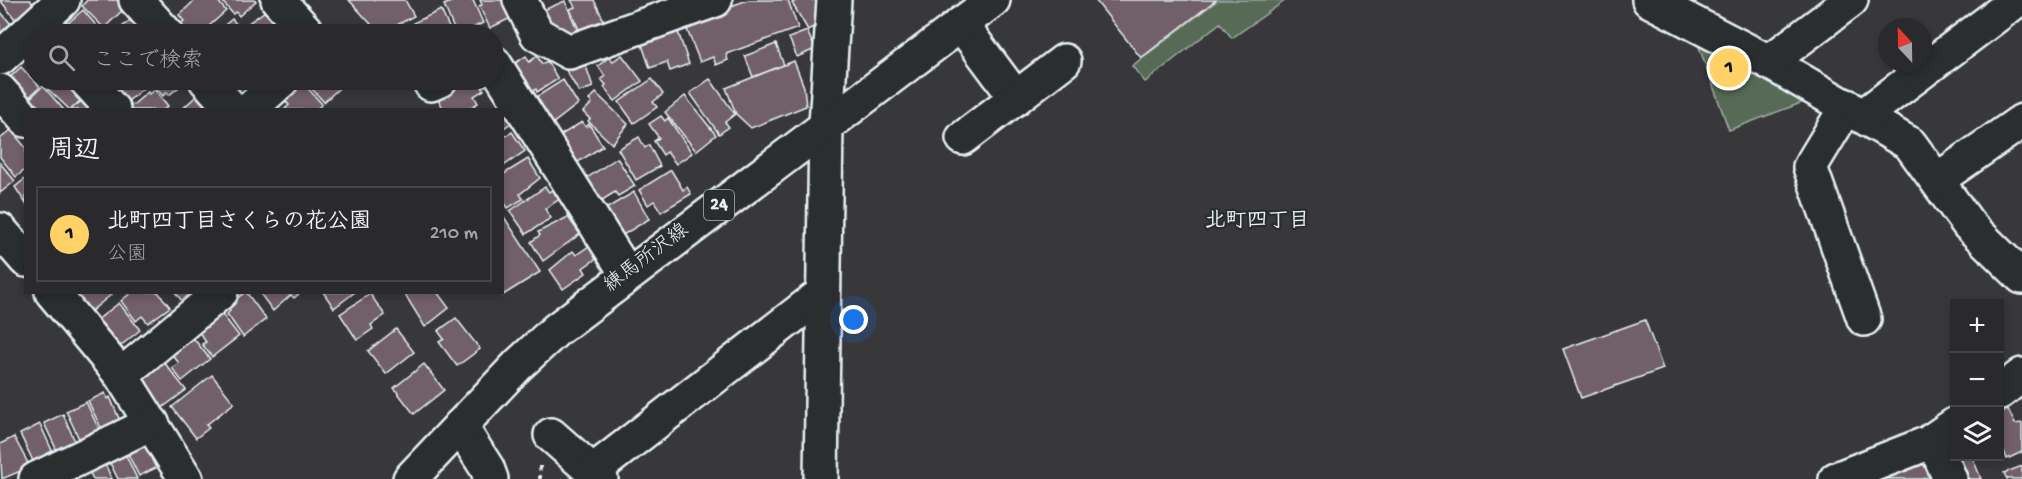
<!DOCTYPE html>
<html lang="ja">
<head>
<meta charset="utf-8">
<style>
	:root { --surface:#2a292c; --page:#323134; --text:#f1f3f6; --muted:#a5a6a9; --line:#464548; --accent:#ffd166 }
	body { margin:0; font-family:"Gochi Hand","Klee One",sans-serif; background:var(--page); color:var(--text) }
	.controls { position:absolute; right:18px; bottom:18px; display:grid; overflow:hidden; border-radius:0px; box-shadow:0 3px 9px #0003 }
	.controls button { width:54px; height:54px; display:grid; place-items:center; padding:0; border:0; border-bottom:2px solid var(--line); background:var(--surface); color:var(--text); font:30px sans-serif }
	.compass { position:absolute; left:1878px; top:18px; width:54px; height:54px; border-radius:50%; background:var(--surface); box-shadow:0 3px 9px #0003; rotate:338deg }
	.you { position:absolute; left:854px; top:320px; width:21px; height:21px; margin:-15px; border:4px solid #fff; border-radius:50%; background:#1a73e8; box-shadow:0 0 0 9px #1a73e833 }
	.badge { display:grid; place-items:center; width:39px; height:39px; border-radius:50%; background:var(--accent); color:#111; font-size:20px; font-weight:700 }
	.pin { position:absolute; translate:-50% -50%; border:3px solid #fff; box-shadow:0 2px 6px #0006 }
	.list { margin:0; padding:0; list-style:none }
	h2 { display:flex; justify-content:space-between; align-items:center; height:78px; margin:0; padding:0 24px; font-size:26px }
	h2 small { font-size:20px; font-weight:400; color:var(--muted) }
	.list li { display:grid; grid-template-columns:39px 1fr auto; gap:18px; align-items:center; box-sizing:border-box; height:96px; margin:0 12px 12px; padding:0 12px; border:2px solid var(--line); border-radius:0px }
	.list b { display:block; font-size:22px; white-space:nowrap }
	.list p { margin:0; font-size:20px; white-space:nowrap; color:var(--muted) }
	.list em { font-size:20px; font-style:normal; color:var(--muted) }
	.icon { flex:none; width:33px; height:33px; fill:none; stroke:currentColor; stroke-width:2; stroke-linecap:round; stroke-linejoin:round }
	.map { position:relative; flex:none; width:2022px; height:479px; overflow:hidden }
	.search { position:absolute; background:var(--surface); box-shadow:0 3px 9px #0003; left:24px; top:24px; width:480px; height:66px; display:flex; align-items:center; gap:15px; box-sizing:border-box; padding:0 21px; border-radius:33px; color:var(--muted); font-size:22px }
	.panel { position:absolute; background:var(--surface); box-shadow:0 3px 9px #0003; left:24px; top:108px; width:480px; height:186px; border-radius:0px }
	.map>svg:first-child { display:block }
	.green { fill:#576b56; stroke:#a0aea7; stroke-width:1.5 }
	.building { fill:#726068; stroke:#e8f1f8; stroke-width:1.5 }
	.lines { fill:none; stroke-linecap:round; stroke-linejoin:round }
	.minor-casing { stroke:#e8f1f8; stroke-width:38 }
	.major-casing { stroke:#e8f1f8; stroke-width:38 }
	.path { stroke:#e8f1f8; stroke-width:4; stroke-dasharray:4.5 4.5; stroke-linecap:butt }
	.minor { stroke:#2a2d2e; stroke-width:33 }
	.major { stroke:#2a2d2e; stroke-width:33 }
	.labels { text-anchor:middle; dominant-baseline:central; stroke-width:4.5; stroke-linejoin:round; paint-order:stroke }
	.shield { fill:#2a2d2e; stroke:#afb6bb; stroke-width:1.5 }
	.shield-label { font-size:18px; font-weight:bold; fill:#e8f1f8 }
	.street-label { font-size:20px; fill:#e8f1f8; stroke:#2a2d2e }
	.neighbourhood-label { font-size:21px; font-weight:bold; fill:#e8f1f8; stroke:#2a2d2e }
</style>
</head>
<body>
<div class="map">
<svg width="2022" height="479" viewBox="0 0 2022 479">
	<rect width="100%" height="100%" fill="#38373a"/>
	<filter id="ink" filterUnits="userSpaceOnUse"><feTurbulence type="fractalNoise" baseFrequency=".0167" numOctaves="2"/><feDisplacementMap in="SourceGraphic" scale="12" xChannelSelector="R" yChannelSelector="G"/><feConvolveMatrix kernelMatrix="1 2 1 2 8 2 1 2 1" color-interpolation-filters="sRGB"/></filter>
	<g filter="url(#ink)">
		<g class="green">
			<path d="M1218,0h68l-54,38 -12,-15 -75,59 -13,-16z"/>
			<path d="M1695,36l114,64 -80,30z"/>
		</g>
		<g class="building">
			<path d="M0,0h30l10,12 -18,16z"/>
			<path d="M87,0h36l5,5 -24,23 -22,-22z"/>
			<path d="M195,0h22l9,11 -26,23h-11l-9,-10 4,-3 -5,-6z"/>
			<path d="M221,0h34l1,1 -17,15 -3,-4 -3,2z"/>
			<path d="M349,0h56l9,16 -34,18z"/>
			<path d="M455,0h18l10,23 -9,4 4,7h-22l-12,-29z"/>
			<path d="M480,0h23l12,16 -25,12 -11,-22 3,-1z"/>
			<path d="M571,0h23l11,23 -24,11 -11,-25 5,-2z"/>
			<path d="M748,0h40l10,28 -72,26 2,6 -12,5 -3,-8 -13,5 -16,-40z"/>
			<path d="M797,0h26l-2,9 -6,4 5,10 -12,7 -16,-27z"/>
			<path d="M1095,0h121l-75,58z"/>
			<path d="M565,1l14,33 -22,3 -16,-26z"/>
			<path d="M268,9l21,25h-40l-6,-7z"/>
			<path d="M83,10l18,21 -4,3h-27l3,-3 -6,-7z"/>
			<path d="M441,10l11,24h-34l-5,-11z"/>
			<path d="M0,11l15,18 -15,13z"/>
			<path d="M136,15l17,19h-39z"/>
			<path d="M232,19l13,15h-31z"/>
			<path d="M408,25l4,9h-27z"/>
			<path d="M676,26l13,38 -19,7 -3,-9 -17,6 -10,-29z"/>
			<path d="M807,31l8,18 -18,8 -8,-19z"/>
			<path d="M776,44l8,21 -31,12 -8,-21z"/>
			<path d="M622,55l20,26 -27,20 -11,-14 2,-2 -5,-6 4,-3 -7,-10 11,-9 4,4z"/>
			<path d="M526,56l3,6 8,-6 5,8 5,-3 11,18 -21,13 -1,-3 -7,4 -17,-28z"/>
			<path d="M584,60l9,27 -14,5 -15,-25z"/>
			<path d="M794,61l10,26 2,19 -55,22 -15,-14 -10,-26z"/>
			<path d="M21,67l19,20 -17,16 -15,-24z"/>
			<path d="M652,79l11,15 -10,8 4,5 -23,16 -15,-21z"/>
			<path d="M710,79l25,35 -10,8 4,5 -10,7 -29,-41z"/>
			<path d="M58,80h16l9,9 -8,7 5,5 -10,9 -22,-21z"/>
			<path d="M114,80h30l4,4 -22,19 -17,-19z"/>
			<path d="M149,80h39l-19,15 -2,-3 -4,4z"/>
			<path d="M227,80h21l-12,10z"/>
			<path d="M294,80h6l22,24 -6,6h-32l5,-5 -11,-12z"/>
			<path d="M316,80h32l-24,22 -12,-13 7,-6z"/>
			<path d="M477,80h5l3,6 -3,1 2,3 -10,6 4,7 -11,7h-23l-7,-12 23,-14 2,4z"/>
			<path d="M563,80l15,24 -30,23 -15,-28z"/>
			<path d="M43,86l21,24h-27l-13,-6z"/>
			<path d="M155,90l13,16 -5,4h-36l21,-18 1,2z"/>
			<path d="M203,90l17,20h-39z"/>
			<path d="M596,93l32,31 -16,20 -24,-23 2,-2 -7,-7 9,-9 -3,-3z"/>
			<path d="M88,96l15,14h-33z"/>
			<path d="M685,96l31,39 -20,16 -31,-39z"/>
			<path d="M502,111l9,12 -9,6z"/>
			<path d="M661,116l4,5 3,-3 24,35 -16,11 -9,-12 -4,3 -9,-14 5,-3 -10,-14z"/>
			<path d="M582,122l4,5 3,-3 14,22 -31,20 -17,-22 9,-5 -3,-4z"/>
			<path d="M11,130l15,18v21l-10,8 -16,-20v-18z"/>
			<path d="M512,132l13,19 -23,16v-29z"/>
			<path d="M639,137l6,11 4,-3 11,21 -24,14 -18,-31z"/>
			<path d="M617,158l18,28 -17,10 -3,-4 -16,10 -15,-22z"/>
			<path d="M528,159l12,19 -20,16 3,5 -15,9 -6,-9v-24z"/>
			<path d="M0,163l15,18 -15,12z"/>
			<path d="M671,170l12,20 4,-3 4,7 -30,18 -7,-11 -6,4 -9,-15z"/>
			<path d="M26,178v26l-11,-17z"/>
			<path d="M545,187l4,5 5,-4 7,10 -16,11 6,9 -25,16 -16,-23z"/>
			<path d="M634,192l15,27 -31,19 -16,-27z"/>
			<path d="M502,214l38,58 -37,23 -1,-3z"/>
			<path d="M568,217l12,17 -37,27 -12,-19 9,-7 -2,-3z"/>
			<path d="M589,246l8,12 -14,10 3,5 -23,16 -13,-19 23,-19 3,4z"/>
			<path d="M71,292h39l2,2 -27,22z"/>
			<path d="M132,292h26l12,15 -22,16 -6,-7 -6,5 -15,-20z"/>
			<path d="M175,292h18l-11,9z"/>
			<path d="M246,292l20,27 -23,18 -16,-23 3,-3 -4,-5z"/>
			<path d="M259,292h42l-7,6 -3,-3 -18,16z"/>
			<path d="M323,292h32l-21,16z"/>
			<path d="M437,292l12,16 -24,19 -21,-34z"/>
			<path d="M370,294l15,21 -14,10 2,4 -16,11 -17,-26z"/>
			<path d="M119,303l21,27 -27,22 -21,-28z"/>
			<path d="M219,310l20,26 -27,21 -10,-13 4,-2 -10,-14z"/>
			<path d="M456,318l24,31 -23,17 -18,-24 5,-3 -6,-8z"/>
			<path d="M1645,320l18,49 -82,29 -18,-49z"/>
			<path d="M396,329l18,23 -28,22 -18,-23z"/>
			<path d="M190,334l20,25 -28,22 -10,-13 7,-5 -10,-12z"/>
			<path d="M163,361l23,29 -28,21 -22,-28z"/>
			<path d="M424,364l20,26 -30,24 -20,-26z"/>
			<path d="M212,375l22,28 -28,22 3,3 -13,10 -24,-31z"/>
			<path d="M105,393l3,6 2,-2 10,24 -18,9 -14,-29z"/>
			<path d="M86,402l15,32 -20,9 -15,-32z"/>
			<path d="M2008,409l7,15 7,-1v29l-15,7 -7,-19v-27z"/>
			<path d="M63,414l14,32 -18,9 -15,-32z"/>
			<path d="M40,424l14,31 -19,10 -15,-31z"/>
			<path d="M14,437l16,30 -28,12 -2,-35z"/>
			<path d="M1954,444v12h18l9,23h-27l-9,-23 9,-3 -3,-7z"/>
			<path d="M145,446l11,22 -17,8 -11,-22z"/>
			<path d="M125,453l12,26h-19l-9,-18z"/>
			<path d="M1936,454l2,19 -15,6h-44z"/>
			<path d="M105,464l7,15h-19l-4,-8z"/>
			<path d="M2022,466v13h-15l-3,-6z"/>
		</g>
		<g class="lines">
			<defs>
				<g id="minor">
					<path d="M136,0l31,34"/>
					<path d="M278,0l31,34"/>
					<path d="M520,0l17,34 32,18 146,-52"/>
					<path d="M1649,0l120,62 141,82 59,81 53,52"/>
					<path d="M961,24l55,74"/>
					<path d="M0,58l63,-58"/>
					<path d="M1769,62l82,-62"/>
					<path d="M494,63l133,211"/>
					<path d="M86,80l27,30"/>
					<path d="M206,80l27,30"/>
					<path d="M431,84l9,-4"/>
					<path d="M0,91l26,29"/>
					<path d="M1847,106l-37,61 54,152"/>
					<path d="M249,110l33,-30"/>
					<path d="M1863,116l154,-116"/>
					<path d="M963,138l101,-77"/>
					<path d="M1937,180l85,-59"/>
					<path d="M0,230l26,30"/>
					<path d="M52,292l69,83 65,104"/>
					<path d="M121,375l100,-83"/>
					<path d="M2000,392l22,-17"/>
					<path d="M551,435l50,44"/>
					<path d="M1933,440l17,39"/>
					<path d="M592,472l231,-179"/>
					<path d="M36,479l116,-56"/>
					<path d="M821,479l5,-355 8,-124"/>
					<path d="M1836,479l92,-36 26,-18"/>
				</g>
				<g id="major">
					<path d="M460,426l27,42 4,11"/>
					<path d="M410,479l108,-114 38,-35 437,-330"/>
				</g>
			</defs>
			<use href="#minor" class="minor-casing"/>
			<use href="#major" class="major-casing"/>
			<path class="path" d="M540,466v13"/>
			<use href="#minor" class="minor"/>
			<use href="#major" class="major"/>
		</g>
	</g>
	<g class="labels">
		<rect class="shield" x="704" y="190" width="30" height="30" rx="4.5"/>
		<g class="shield-label">
			<text x="719" y="205">24</text>
		</g>
		<g class="street-label">
			<text transform="translate(647 259) rotate(-37)">練馬所沢線</text>
		</g>
		<g class="neighbourhood-label">
			<text x="1257" y="222">北町四丁目</text>
		</g>
	</g>
</svg>
<div class="controls">
<button>+</button>
<button>−</button>
<button><svg class="icon" aria-label="layers" viewBox="0 0 24 24"><path d="M12 4l9 5-9 5-9-5zM3 14l9 5 9-5"/></svg></button>
</div>
<svg class="compass" viewBox="-18 -18 36 36"><path d="M0-13l5 13h-10z" fill="#e53935"/><path d="M0 13l5-13h-10z" fill="#a5a6a9"/></svg>
<div class="you"></div>
<div class="pin badge" style="left:1729px;top:68px">1</div>
<div class="search"><svg class="icon" aria-label="search" viewBox="0 0 24 24"><circle cx="10" cy="10" r="6"/><path d="M15 15l6 6"/></svg>ここで検索</div>
<section class="panel">
<h2>周辺<small></small></h2>
<ul class="list">
<li><span class="badge">1</span><div><b>北町四丁目さくらの花公園</b><p>公園</p></div><em>210 m</em></li>
</ul>
</section>
</div>
</body>
</html>
